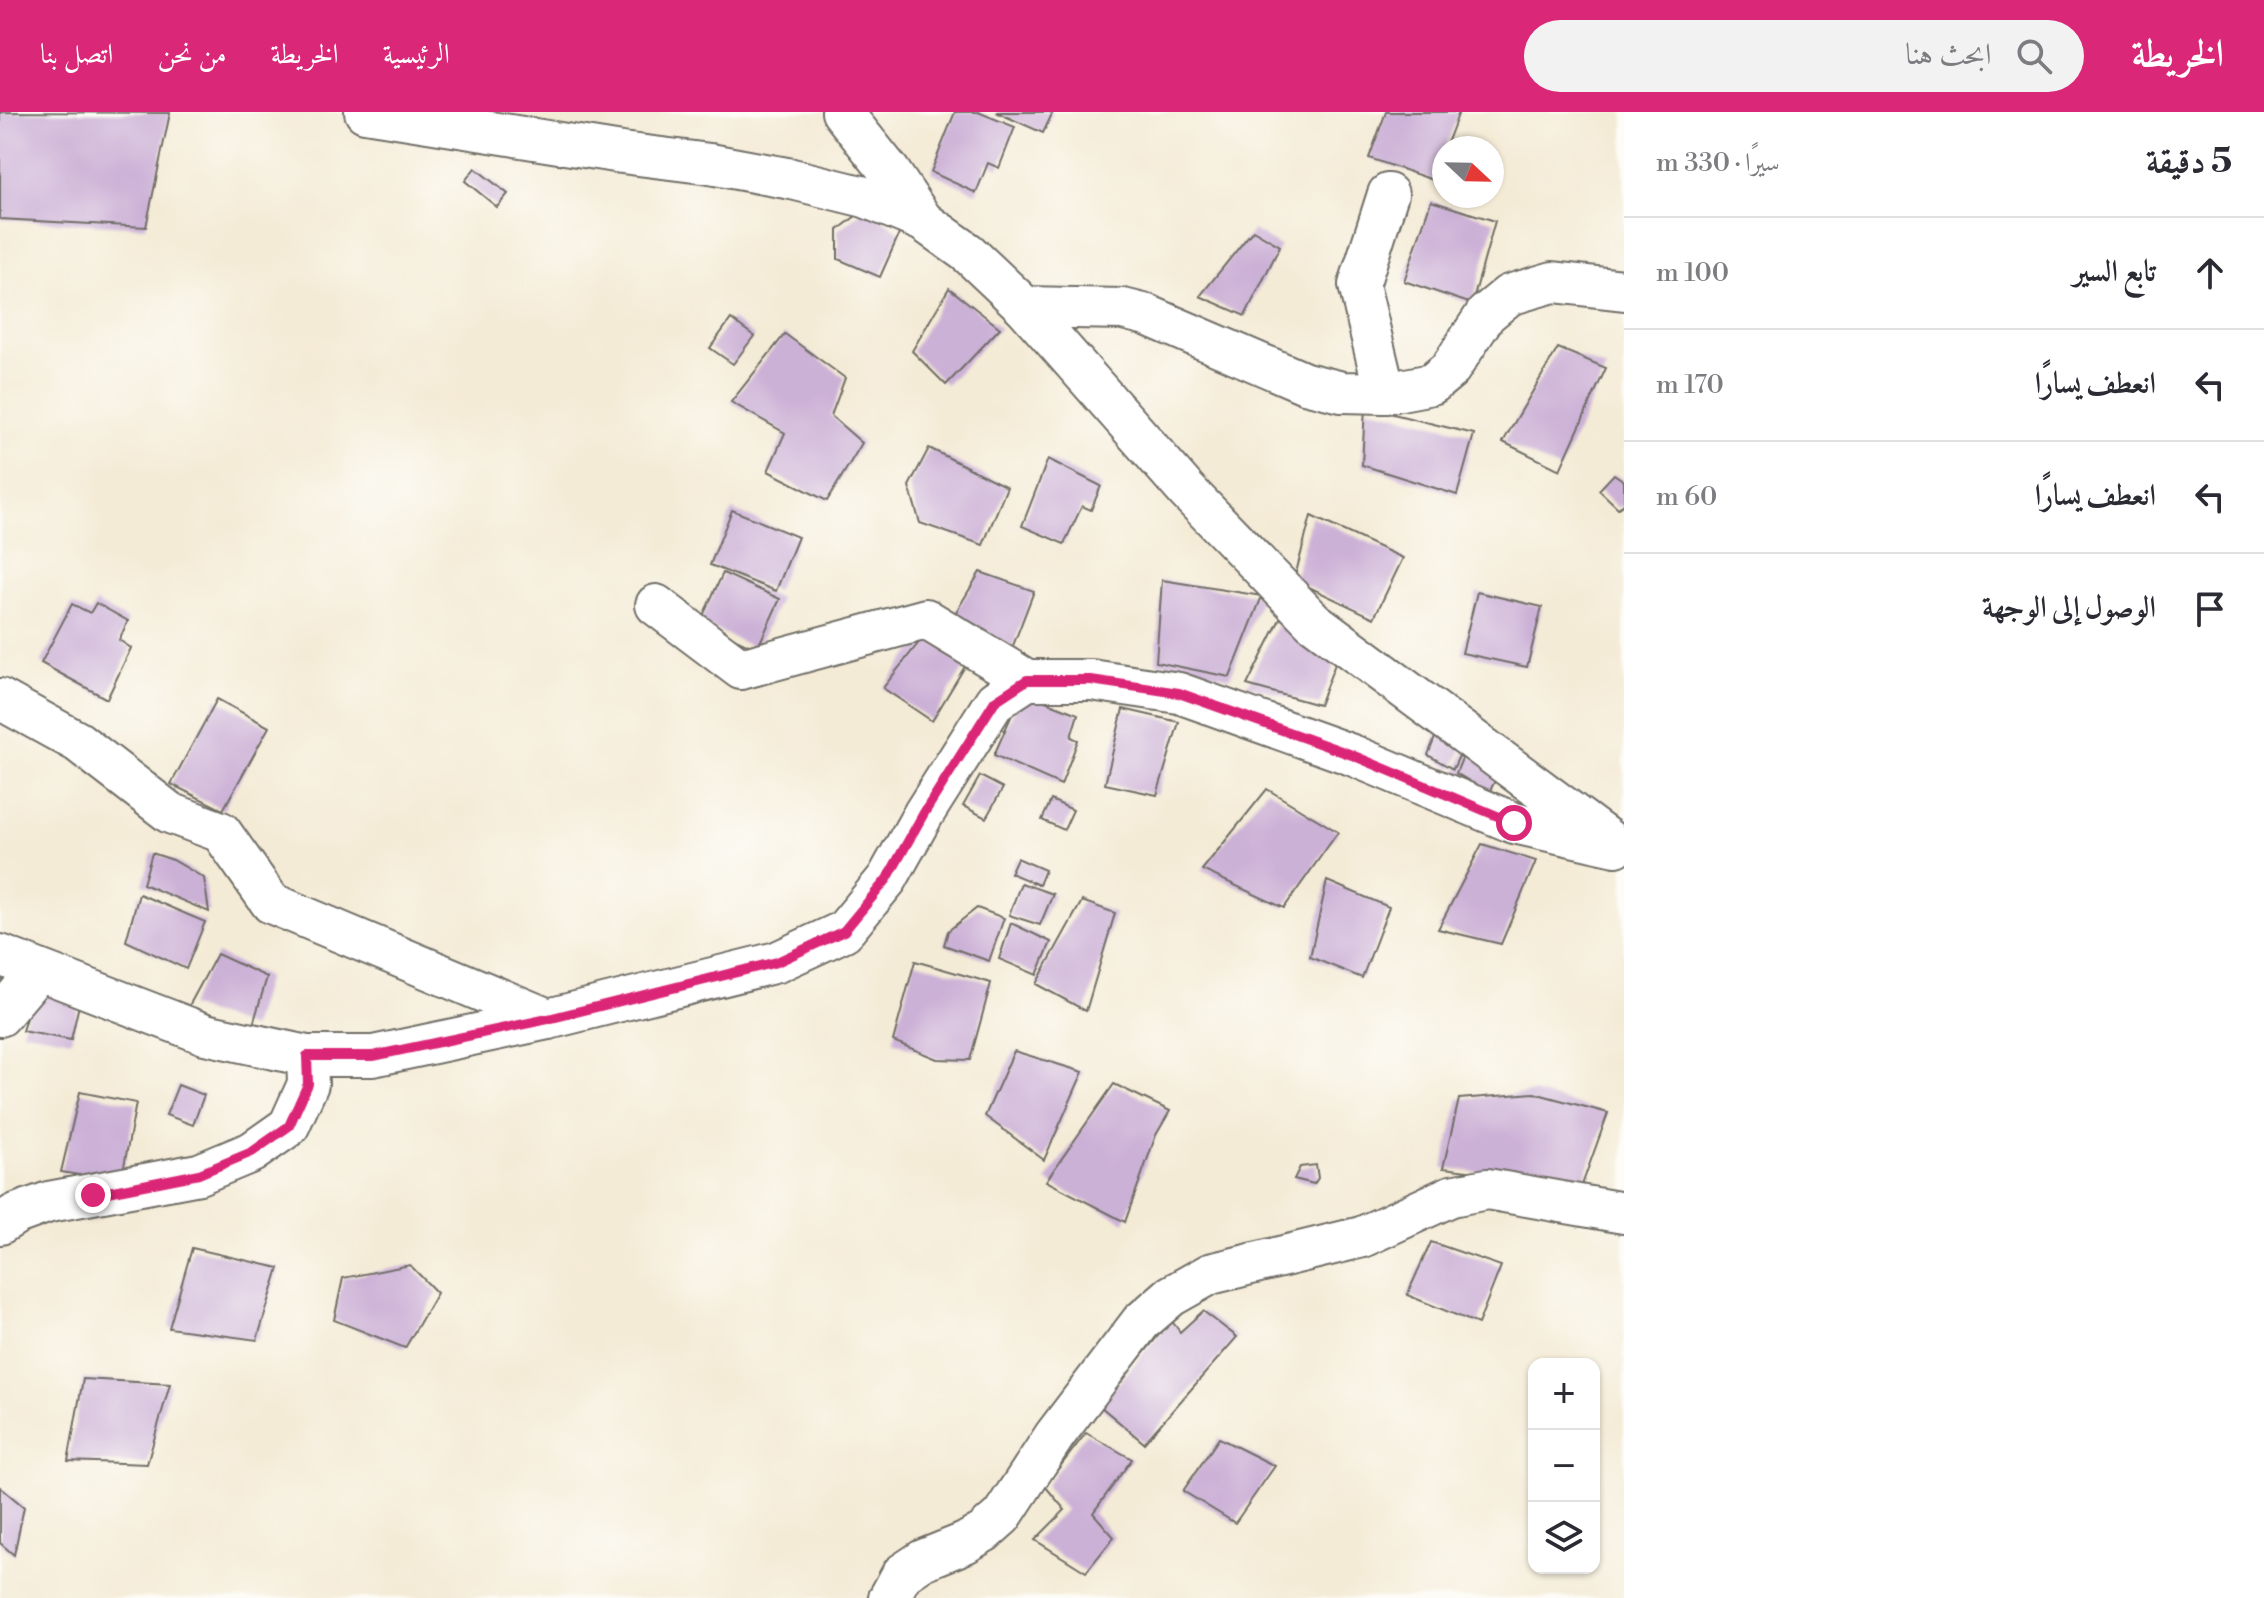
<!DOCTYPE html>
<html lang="ar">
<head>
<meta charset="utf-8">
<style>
	:root { --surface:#fff; --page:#f2f2f3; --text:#2b2b33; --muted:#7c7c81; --line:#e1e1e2; --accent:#db2777 }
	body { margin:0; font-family:"Libre Bodoni",Amiri,serif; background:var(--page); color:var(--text); direction:rtl }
	.controls { position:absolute; right:24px; bottom:24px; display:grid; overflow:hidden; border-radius:16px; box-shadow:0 2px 6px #0004 }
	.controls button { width:72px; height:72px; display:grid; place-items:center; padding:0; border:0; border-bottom:2px solid var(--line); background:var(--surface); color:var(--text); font:40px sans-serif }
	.compass { position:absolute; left:1432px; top:24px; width:72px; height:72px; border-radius:50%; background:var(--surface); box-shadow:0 2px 6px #0004; rotate:112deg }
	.stop { position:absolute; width:24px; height:24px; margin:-18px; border:6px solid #db2777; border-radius:50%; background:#fff }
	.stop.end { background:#db2777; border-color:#fff; box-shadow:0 2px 8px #0008 }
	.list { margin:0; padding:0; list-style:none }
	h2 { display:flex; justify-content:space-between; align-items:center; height:104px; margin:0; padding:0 32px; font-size:34px }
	h2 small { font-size:26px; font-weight:400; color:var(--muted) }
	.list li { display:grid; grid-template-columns:52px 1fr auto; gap:24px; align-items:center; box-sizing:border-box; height:112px; padding:0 32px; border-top:2px solid var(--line) }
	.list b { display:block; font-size:30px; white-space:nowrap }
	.list em { font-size:26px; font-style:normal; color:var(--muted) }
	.icon { flex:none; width:44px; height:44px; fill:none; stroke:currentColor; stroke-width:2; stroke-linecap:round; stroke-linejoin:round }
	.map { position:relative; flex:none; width:1624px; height:1486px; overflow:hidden; direction:ltr }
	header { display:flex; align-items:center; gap:48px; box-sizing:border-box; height:112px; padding:0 40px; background:var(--accent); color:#fff }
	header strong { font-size:38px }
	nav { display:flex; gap:44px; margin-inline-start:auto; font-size:28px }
	.search { width:560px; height:72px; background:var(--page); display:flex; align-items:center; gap:20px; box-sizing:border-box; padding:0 28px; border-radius:44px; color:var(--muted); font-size:30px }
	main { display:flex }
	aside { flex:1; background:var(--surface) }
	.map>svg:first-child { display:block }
	.building { fill:#ccb1d7 }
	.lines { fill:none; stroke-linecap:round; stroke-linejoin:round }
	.street-casing { stroke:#716e67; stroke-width:44 }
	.street { stroke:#fff; stroke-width:40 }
	.route { stroke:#db2777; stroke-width:10 }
</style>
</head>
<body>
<header>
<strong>الخريطة</strong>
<div class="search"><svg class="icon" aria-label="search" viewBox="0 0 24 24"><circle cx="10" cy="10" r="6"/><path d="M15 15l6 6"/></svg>ابحث هنا</div>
<nav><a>الرئيسية</a><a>الخريطة</a><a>من نحن</a><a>اتصل بنا</a></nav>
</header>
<main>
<aside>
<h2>5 دقيقة<small>سيرًا · 330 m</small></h2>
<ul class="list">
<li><svg class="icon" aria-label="ahead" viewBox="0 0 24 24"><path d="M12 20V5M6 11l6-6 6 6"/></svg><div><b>تابع السير</b></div><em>100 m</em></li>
<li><svg class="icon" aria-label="left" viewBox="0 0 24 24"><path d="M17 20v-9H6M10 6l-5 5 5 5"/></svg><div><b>انعطف يسارًا</b></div><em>170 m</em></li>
<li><svg class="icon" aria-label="left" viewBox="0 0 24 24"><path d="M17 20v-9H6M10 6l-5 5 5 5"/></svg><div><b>انعطف يسارًا</b></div><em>60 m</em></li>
<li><svg class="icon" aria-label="arrive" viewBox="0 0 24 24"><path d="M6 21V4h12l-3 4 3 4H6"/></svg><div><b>الوصول إلى الوجهة</b></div></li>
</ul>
</aside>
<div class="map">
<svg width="1624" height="1486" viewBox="0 0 1624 1486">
	<rect width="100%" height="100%" fill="#fdfcf7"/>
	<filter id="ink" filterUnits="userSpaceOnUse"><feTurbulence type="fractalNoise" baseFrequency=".0125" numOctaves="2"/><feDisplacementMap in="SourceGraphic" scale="16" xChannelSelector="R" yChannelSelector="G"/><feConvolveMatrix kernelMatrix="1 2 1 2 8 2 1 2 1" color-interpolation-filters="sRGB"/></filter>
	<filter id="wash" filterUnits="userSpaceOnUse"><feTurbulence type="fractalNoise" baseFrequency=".006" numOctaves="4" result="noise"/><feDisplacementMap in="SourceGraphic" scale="32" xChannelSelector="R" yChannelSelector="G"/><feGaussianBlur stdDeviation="1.8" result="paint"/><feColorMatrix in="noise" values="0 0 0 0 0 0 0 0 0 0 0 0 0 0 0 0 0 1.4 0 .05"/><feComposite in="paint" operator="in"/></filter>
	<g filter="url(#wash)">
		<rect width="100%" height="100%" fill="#f4ebd6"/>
		<g id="blocks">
			<g class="building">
				<path d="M0,0l170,1 -24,114 -146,-8z"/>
				<path d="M955,0h23l37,15 -16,41 -11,-5 -12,30 -45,-21z"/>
				<path d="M996,0h57l-10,21z"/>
				<path d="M1386,0h73l-26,68 -64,-22z"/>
				<path d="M475,56l33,26 -11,13 -32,-26z"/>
				<path d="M1431,89l64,20 -23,83 -68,-23z"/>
				<path d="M866,96l34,24 -20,45 -42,-18v-29z"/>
				<path d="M1253,118l27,16 -35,70 -45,-20z"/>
				<path d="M949,176l51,40 -54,57 -34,-34z"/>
				<path d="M731,207l23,17 -21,28 -23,-16z"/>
				<path d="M785,222l60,44 -14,38 31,27 -35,58 -59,-30 17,-38 -54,-31z"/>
				<path d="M1558,236l48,20 -46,102 -57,-28z"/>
				<path d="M1365,295l109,27 -17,61 -95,-30z"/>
				<path d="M929,336l78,39 -24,58 -63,-22 -11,-37z"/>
				<path d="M1048,347l53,27 -10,24 -9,-4 -18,38 -42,-18z"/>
				<path d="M1614,362l10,7v23l-6,4 -19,-18z"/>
				<path d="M732,398l66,27 -22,54 -66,-26z"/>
				<path d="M1311,404l92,42 -29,60 -80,-38z"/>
				<path d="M980,460l54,19 -23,60 -64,-24z"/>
				<path d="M723,461l57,26 -23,50 -57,-27z"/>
				<path d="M1162,468l100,16 -32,81 -74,-15z"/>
				<path d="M1477,480l65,15 -15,60 -65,-14z"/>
				<path d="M96,491l32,18 -9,19 12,8 -24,51 -66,-36 31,-59 18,9z"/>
				<path d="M1281,505l59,34 -21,54 -72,-20z"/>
				<path d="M924,524l43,27 -35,58 -49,-33z"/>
				<path d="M1022,580l56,22 -7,23 7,3 -17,45 -67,-30z"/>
				<path d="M217,587l52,28 -46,83 -52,-26z"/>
				<path d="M1123,597l56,13 -22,73 -52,-11z"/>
				<path d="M1440,613l25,18 -12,26 -25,-14z"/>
				<path d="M1465,639l33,23 -9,19 -33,-20z"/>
				<path d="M980,664l23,12 -17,30 -23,-12z"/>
				<path d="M1267,677l71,43 -54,76 -82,-38z"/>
				<path d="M1051,688l22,10 -9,20 -22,-10z"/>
				<path d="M1482,732l54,17 -35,83 -63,-15z"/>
				<path d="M152,741l21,7 31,18 5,34 -66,-28z"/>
				<path d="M1017,746l28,12 -6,15 -29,-12z"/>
				<path d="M1327,769l62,26 -27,71 -52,-21z"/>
				<path d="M1021,771l32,11 -13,31 -31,-10z"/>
				<path d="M139,782l66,28 -19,47 -60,-28z"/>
				<path d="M1082,789l33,12 -29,98 -50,-27z"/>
				<path d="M977,796l27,10 -15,43 -45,-16 4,-14z"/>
				<path d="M1011,811l40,19 -14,33 -38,-16z"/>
				<path d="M217,842l50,23 -15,51 -63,-22z"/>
				<path d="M915,849l76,22 -21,77 -33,-1 -44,-18z"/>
				<path d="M36,872l45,12 -10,44 -49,-9z"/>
				<path d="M1014,939l69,21 -39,88 -59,-44z"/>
				<path d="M1114,972l56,27 -14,24 -31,87 -79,-41z"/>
				<path d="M178,973l26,10 -11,30 -27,-10z"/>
				<path d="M80,980l56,11 -15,79 -60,-10z"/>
				<path d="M1534,981l74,20 -26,72 -139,-17 16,-69z"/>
				<path d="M1316,1053l2,13 -4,6 -20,-5 6,-12z"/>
				<path d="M1431,1130l70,24 -23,58 -71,-29z"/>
				<path d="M192,1136l87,20 -22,72 -88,-12z"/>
				<path d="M410,1153l27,28 -32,55 -71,-28 9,-42z"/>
				<path d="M1203,1199l34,26 -93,106 -44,-37 71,-86 9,12z"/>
				<path d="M83,1267l87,5 -23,80 -79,-3z"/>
				<path d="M1086,1321l46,26 -39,54 21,24 -28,35 -51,-32 30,-30 -20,-24z"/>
				<path d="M1219,1326l56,28 -40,57 -52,-32z"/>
				<path d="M0,1375l24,20 -10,48 -14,-12z"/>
			</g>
		</g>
	</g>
	<g filter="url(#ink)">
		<use href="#blocks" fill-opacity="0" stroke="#716e67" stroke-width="2"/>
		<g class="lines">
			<defs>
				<g id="street">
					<path d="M365,0l257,41 88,11 82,15 73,18 58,24 45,32 57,54 162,184 126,130 294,218"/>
					<path d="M842,0l48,60 33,49"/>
					<path d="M1025,195l98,2 24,6 158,68 37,9 43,1 47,-9 18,-15 36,-55 23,-19 44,-13 71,8"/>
					<path d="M1385,281l-26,-108 29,-91"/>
					<path d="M656,493l85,64 185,-50 101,61"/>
					<path d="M0,587l78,43 92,71 51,19 50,71 277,116"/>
					<path d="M0,843l205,79 102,22h66l175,-37 229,-57 67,-31 43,-52 37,-66 71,-112 32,-21h64l88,13 173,62 162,68 102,23"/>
					<path d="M0,904l38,-45"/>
					<path d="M0,1112l16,-10 33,-12 150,-28 53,-22 37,-26 19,-42 -1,-28"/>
					<path d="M889,1486l13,-24 21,-14 42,-17 19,-11 18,-16 53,-81 86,-113 30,-26 39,-22 152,-37 89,-41 36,-7 137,24"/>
				</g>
			</defs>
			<use href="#street" class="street-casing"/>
			<use href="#street" class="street"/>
		</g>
	</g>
	<g class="lines" filter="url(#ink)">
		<path class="route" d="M93,1083l106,-21 53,-22 37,-26 19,-42 -1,-28h66l175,-37 229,-57 67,-31 43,-52 37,-66 71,-112 32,-21h64l88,13 173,62 162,68"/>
	</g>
</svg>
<div class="controls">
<button>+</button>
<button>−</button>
<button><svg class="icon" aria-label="layers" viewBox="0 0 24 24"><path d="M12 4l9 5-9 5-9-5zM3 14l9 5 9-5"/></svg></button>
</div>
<svg class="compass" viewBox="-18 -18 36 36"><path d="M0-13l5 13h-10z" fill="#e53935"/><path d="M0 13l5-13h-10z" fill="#7c7c81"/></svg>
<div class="stop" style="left:1514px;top:711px"></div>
<div class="stop end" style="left:93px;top:1083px"></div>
</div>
</main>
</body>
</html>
